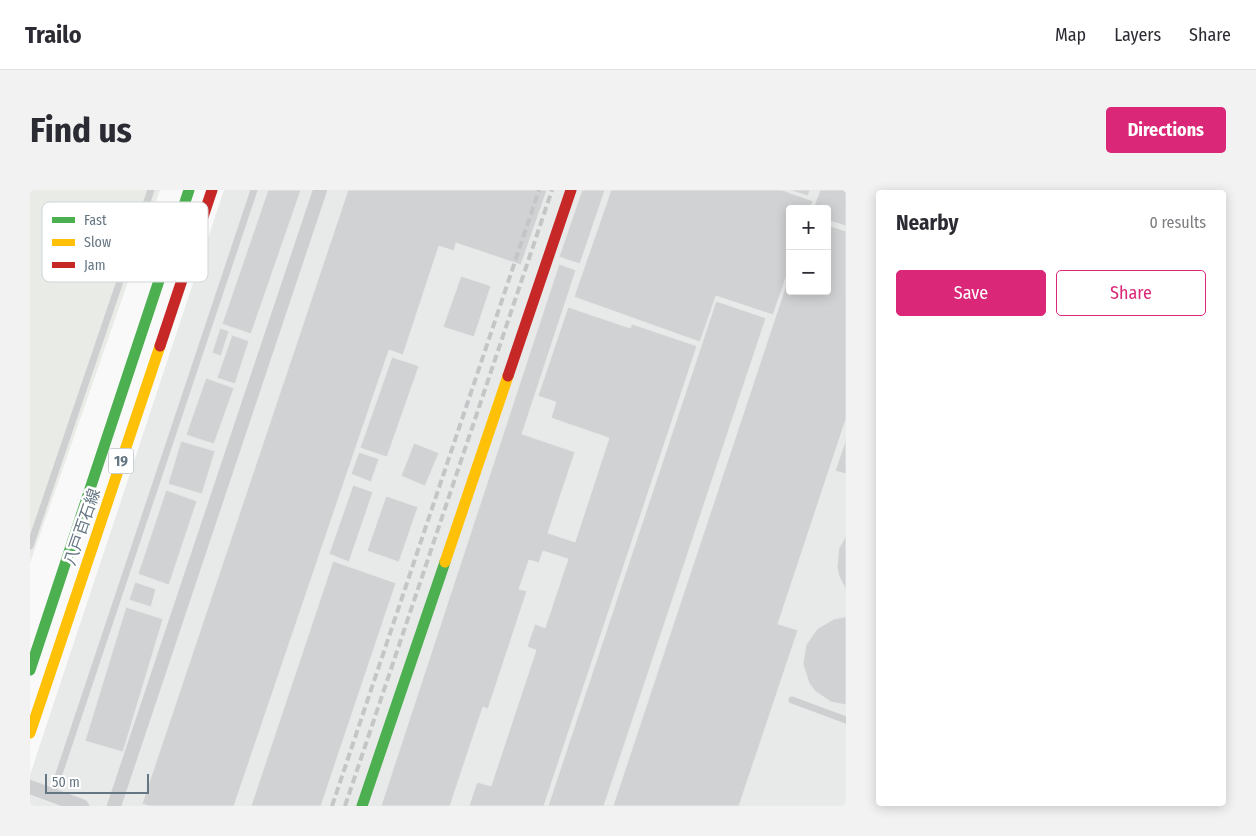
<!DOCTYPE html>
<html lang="en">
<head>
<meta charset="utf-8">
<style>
	:root { --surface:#fff; --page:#f2f2f3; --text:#2b2b33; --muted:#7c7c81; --line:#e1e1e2; --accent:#db2777 }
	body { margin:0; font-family:"Fira Sans Condensed","Noto Sans JP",sans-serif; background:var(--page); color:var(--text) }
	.controls { position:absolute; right:15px; top:15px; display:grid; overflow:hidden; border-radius:5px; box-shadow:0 2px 12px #0003 }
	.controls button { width:45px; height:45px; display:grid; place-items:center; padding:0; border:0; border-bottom:1px solid var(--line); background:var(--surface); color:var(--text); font:25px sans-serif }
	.scale { position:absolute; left:15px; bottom:12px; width:104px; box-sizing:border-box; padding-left:5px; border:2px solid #657683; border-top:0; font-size:14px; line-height:18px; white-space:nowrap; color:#657683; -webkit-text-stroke:4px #fff; paint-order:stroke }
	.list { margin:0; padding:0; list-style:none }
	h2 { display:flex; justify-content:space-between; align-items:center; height:65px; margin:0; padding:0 20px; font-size:21px }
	h2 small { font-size:16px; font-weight:400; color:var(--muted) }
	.actions { display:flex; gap:10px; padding:15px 20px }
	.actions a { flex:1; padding:11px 0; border:1px solid var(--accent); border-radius:5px; text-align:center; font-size:18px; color:var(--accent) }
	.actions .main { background:var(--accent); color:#fff }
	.map { position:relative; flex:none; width:816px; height:616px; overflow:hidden; border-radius:5px }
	header { display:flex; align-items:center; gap:30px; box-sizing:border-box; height:70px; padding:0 25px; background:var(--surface); border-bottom:1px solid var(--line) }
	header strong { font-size:24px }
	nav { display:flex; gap:28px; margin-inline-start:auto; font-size:18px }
	.intro { display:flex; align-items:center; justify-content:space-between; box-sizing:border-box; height:120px; padding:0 30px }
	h1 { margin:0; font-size:35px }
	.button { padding:12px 22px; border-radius:5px; background:var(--accent); color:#fff; font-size:18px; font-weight:700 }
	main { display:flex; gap:30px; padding:0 30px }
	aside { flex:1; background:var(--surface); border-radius:5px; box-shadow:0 2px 12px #0003 }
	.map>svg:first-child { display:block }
	.built { fill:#e8e9e9; fill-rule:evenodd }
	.green { fill:#e8ebe6 }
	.building { fill:#d0d2d3; stroke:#e8e8e8 }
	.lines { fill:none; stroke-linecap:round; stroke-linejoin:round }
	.lane { stroke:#cecfd0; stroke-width:7 }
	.street { stroke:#cecfd0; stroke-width:14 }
	.fast { stroke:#4caf50; stroke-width:11 }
	.slow { stroke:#ffc107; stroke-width:11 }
	.jam { stroke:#c62828; stroke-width:11 }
	.rail { stroke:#c3c5c6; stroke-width:4; stroke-dasharray:8 4; stroke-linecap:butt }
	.labels { text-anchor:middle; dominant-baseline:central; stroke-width:5; stroke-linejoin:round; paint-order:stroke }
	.shield { fill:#fff; stroke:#939fa8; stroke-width:1 }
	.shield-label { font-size:15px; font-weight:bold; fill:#657683 }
	.street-label { font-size:16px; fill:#657683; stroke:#fff }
	.key { fill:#fff; stroke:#d1d6da; stroke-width:1 }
	.key-label { font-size:14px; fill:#657683 }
</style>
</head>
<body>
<header>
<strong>Trailo</strong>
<nav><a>Map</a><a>Layers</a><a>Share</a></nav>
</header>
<div class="intro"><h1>Find us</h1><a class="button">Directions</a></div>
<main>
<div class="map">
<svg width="816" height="616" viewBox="0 0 816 616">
	<rect width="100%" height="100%" fill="#f9f9f9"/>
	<path class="built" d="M194,0h622v616h-816v-31zM760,19h37v82h-37z"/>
	<path class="green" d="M0,0h130l-130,373z"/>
	<g class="building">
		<path d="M238,0h33l-50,144 -29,-10z"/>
		<path d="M318,0h199l-26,75 -65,-22 -2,8 -15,-5 -36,109 -14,-5 -155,456h-85l-7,-2z"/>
		<path d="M552,0h23l-25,74 -21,-7z"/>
		<path d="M581,0h171l31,11 -3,8h-20v57l-17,49 -57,-19 -16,46 -126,-45z"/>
		<path d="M759,0h21l-2,6z"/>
		<path d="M790,0h26v36l-19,-6v-11h-14z"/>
		<path d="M797,35l19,6v188l-68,205 20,6 -59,176h-126l177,-533v18h37z"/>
		<path d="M529,74l17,6 -54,164 53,18 -27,81 27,9 34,-104 -58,-20 5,-16 -18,-6 30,-89 62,21 2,-4 65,22 -153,460h-75l8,-24 14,4 45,-136 -9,-3 8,-23 10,4 23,-69 -25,-8 -4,12 -10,-3 -10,29 8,2 -39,118 -5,-2 -33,99h-69z"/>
		<path d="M431,86l30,10 -17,51 -31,-10z"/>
		<path d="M686,111l50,17 -162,488h-56z"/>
		<path d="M190,138l9,3 -8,25 -9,-3z"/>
		<path d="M202,145l17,6 -14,43 -18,-6z"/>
		<path d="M362,167l27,9 -32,91 -27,-9z"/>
		<path d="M176,188l28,10 -20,56 -28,-9z"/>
		<path d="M816,249v35l-11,-3z"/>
		<path d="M151,251l34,10 -13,43 -34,-10z"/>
		<path d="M384,253l25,10 -14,33 -24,-10z"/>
		<path d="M329,262l20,7 -8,23 -20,-8z"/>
		<path d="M323,295l20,7 -24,70 -20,-8z"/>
		<path d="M136,300l31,11 -28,84 -31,-11z"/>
		<path d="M356,306l32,11 -19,55 -32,-11z"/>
		<path d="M816,346v54l-7,-14 -2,-9 2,-19z"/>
		<path d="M303,371l63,22 -75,223h-70z"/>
		<path d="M105,392l21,7 -5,18 -22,-7z"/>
		<path d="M96,417l37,12 -40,133 -38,-11z"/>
		<path d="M814,427h2v88l-15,-3 -16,-11 -6,-8 -6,-19 3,-19 11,-16 17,-10z"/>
	</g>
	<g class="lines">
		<g class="lane">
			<path d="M0,356l121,-356"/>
			<path d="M762,510l54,20"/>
			<path d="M22,605l202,-605"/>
		</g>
		<g class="street">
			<path d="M0,597l52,19"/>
			<path d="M84,616l206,-616"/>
		</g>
		<g class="fast">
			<path d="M0,480l159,-480"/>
			<path d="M332,616l83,-244"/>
		</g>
		<g class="slow">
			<path d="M415,372l63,-186"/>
			<path d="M0,543l130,-387"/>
		</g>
		<g class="jam">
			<path d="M130,156l52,-156"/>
			<path d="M478,186l63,-186"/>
		</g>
		<g class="rail">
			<path d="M302,616l207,-616"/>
			<path d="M315,616l207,-616"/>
		</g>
	</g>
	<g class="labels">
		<rect class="shield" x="78.5" y="258.5" width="25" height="25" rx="4"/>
		<g class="shield-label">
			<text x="91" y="271">19</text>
		</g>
		<g class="street-label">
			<text transform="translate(52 337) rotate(-71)">八戸百石線</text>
		</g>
	</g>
	<rect x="12" y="12" width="166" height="80" rx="8" class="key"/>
	<rect x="22" y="27" width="23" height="6" fill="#4caf50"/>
	<rect x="22" y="49" width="23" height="7" fill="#ffc107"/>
	<rect x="22" y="72" width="23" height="6" fill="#c62828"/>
	<g class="key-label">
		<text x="54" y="35">Fast</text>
		<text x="54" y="57">Slow</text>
		<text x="54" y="80">Jam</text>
	</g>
</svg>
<div class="controls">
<button>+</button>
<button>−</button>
</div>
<div class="scale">50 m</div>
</div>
<aside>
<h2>Nearby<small>0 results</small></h2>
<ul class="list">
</ul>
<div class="actions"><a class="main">Save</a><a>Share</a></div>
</aside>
</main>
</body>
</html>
